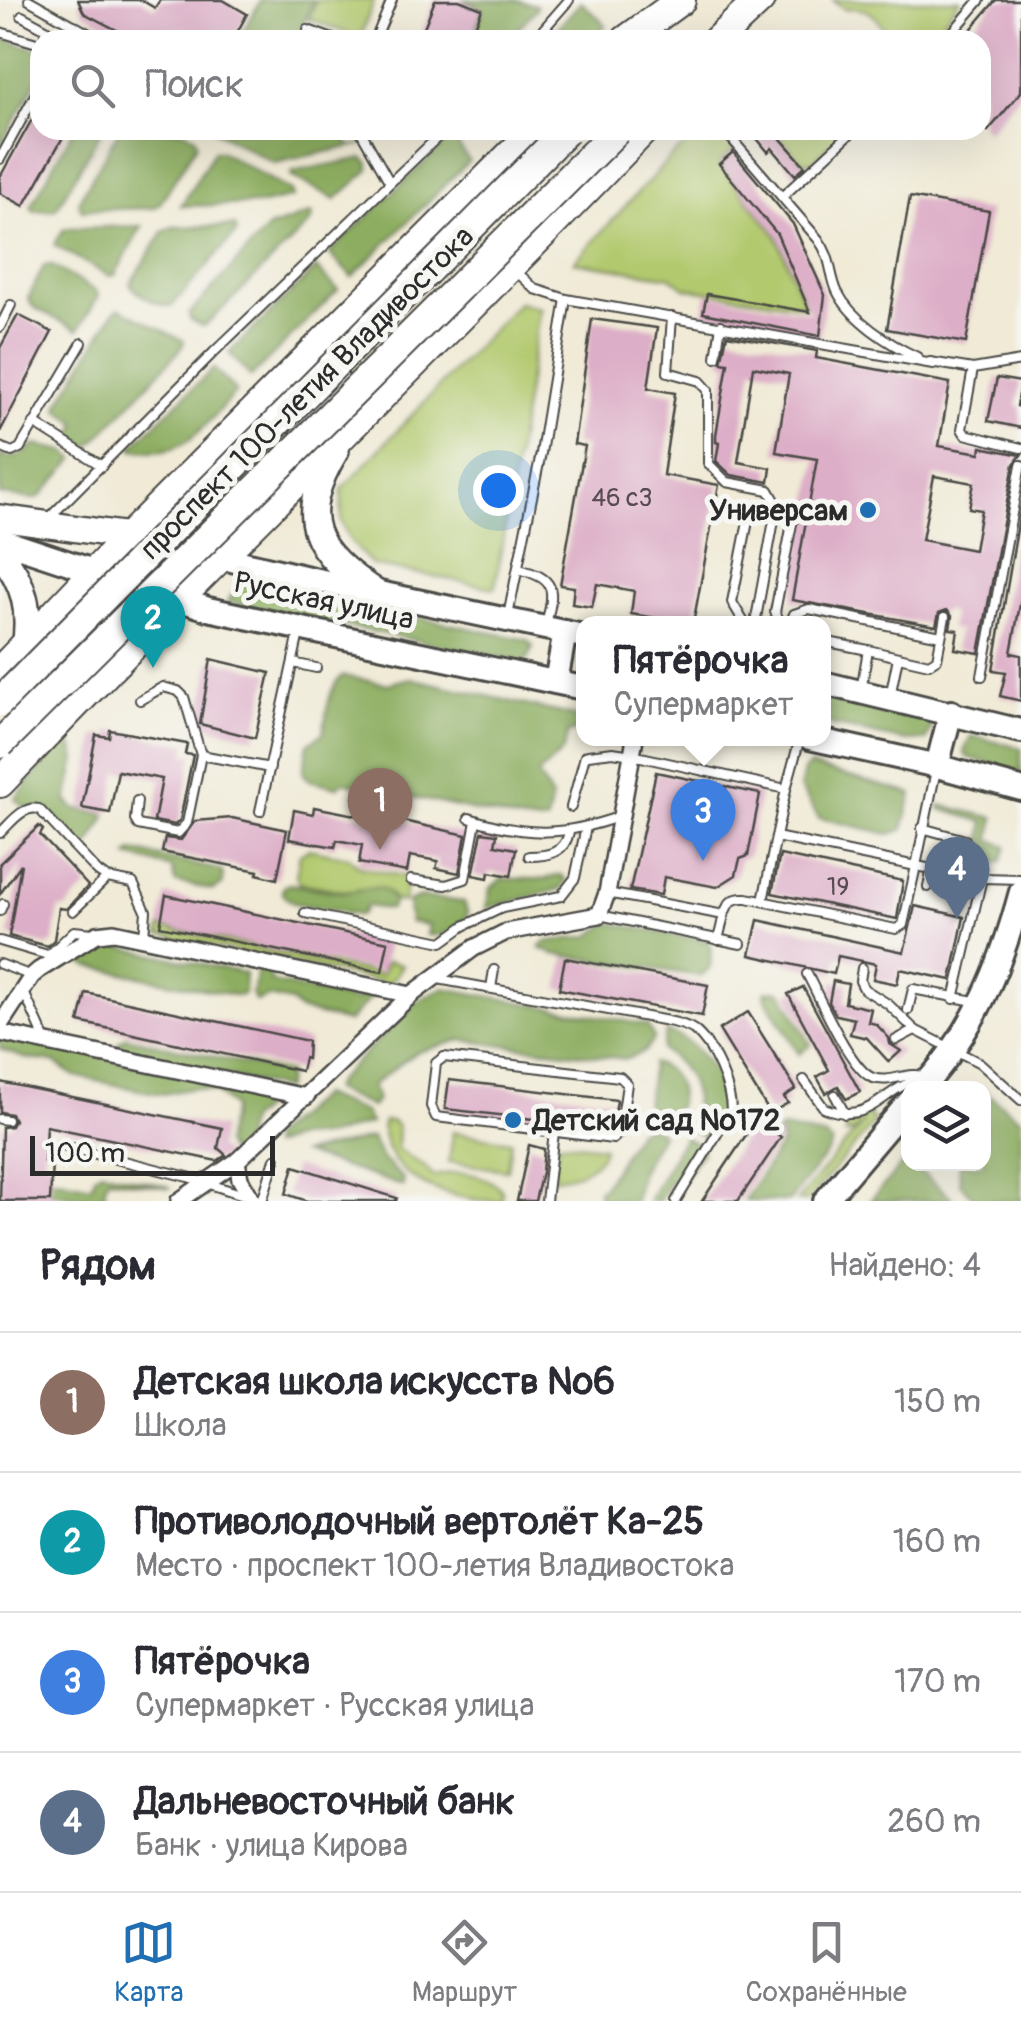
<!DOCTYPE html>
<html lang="ru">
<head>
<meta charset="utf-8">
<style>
	:root { --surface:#fff; --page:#f2f2f3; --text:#2b2b33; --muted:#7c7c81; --line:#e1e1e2; --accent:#1f6fb2 }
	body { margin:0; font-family:Pangolin,sans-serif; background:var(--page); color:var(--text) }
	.controls { position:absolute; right:30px; bottom:30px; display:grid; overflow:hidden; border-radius:20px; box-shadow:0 10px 40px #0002 }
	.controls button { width:90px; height:90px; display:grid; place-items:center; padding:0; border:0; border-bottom:2px solid var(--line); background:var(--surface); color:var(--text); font:50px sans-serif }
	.scale { position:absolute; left:30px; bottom:25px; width:245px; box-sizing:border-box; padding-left:10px; border:5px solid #2b2b2b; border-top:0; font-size:28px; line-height:35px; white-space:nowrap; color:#2b2b2b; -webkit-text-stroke:8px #f6f6f2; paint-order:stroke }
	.you { position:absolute; left:498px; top:490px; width:35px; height:35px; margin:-25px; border:8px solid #fff; border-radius:50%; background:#1a73e8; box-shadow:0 0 0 15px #1a73e833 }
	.badge { display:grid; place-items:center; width:65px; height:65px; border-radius:50%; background:var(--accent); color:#fff; font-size:32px; font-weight:700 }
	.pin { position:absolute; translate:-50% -82px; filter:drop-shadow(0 2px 5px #0008) }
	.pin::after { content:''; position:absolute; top:52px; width:35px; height:30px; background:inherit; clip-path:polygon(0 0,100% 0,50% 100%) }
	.popup { position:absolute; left:576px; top:616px; width:255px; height:130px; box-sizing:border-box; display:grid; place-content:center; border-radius:20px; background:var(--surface); filter:drop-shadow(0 2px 8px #0005); font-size:32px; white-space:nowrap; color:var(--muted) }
	.popup b { font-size:38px; color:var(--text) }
	.popup::after { content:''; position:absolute; left:50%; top:100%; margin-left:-20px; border:20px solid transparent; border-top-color:var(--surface) }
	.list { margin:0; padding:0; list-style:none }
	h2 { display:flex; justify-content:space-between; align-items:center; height:130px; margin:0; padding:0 40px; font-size:42px }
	h2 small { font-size:32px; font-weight:400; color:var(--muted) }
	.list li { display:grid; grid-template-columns:65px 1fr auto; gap:30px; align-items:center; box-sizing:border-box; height:140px; padding:0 40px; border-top:2px solid var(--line) }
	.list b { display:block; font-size:38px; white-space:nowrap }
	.list p { margin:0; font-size:32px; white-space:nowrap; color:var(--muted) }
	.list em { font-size:32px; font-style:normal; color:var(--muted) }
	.icon { flex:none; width:55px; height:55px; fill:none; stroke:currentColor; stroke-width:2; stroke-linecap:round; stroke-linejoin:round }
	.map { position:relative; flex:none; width:1021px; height:1201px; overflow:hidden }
	.search { position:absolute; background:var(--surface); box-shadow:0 10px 40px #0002; left:30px; right:30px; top:30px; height:110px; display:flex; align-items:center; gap:25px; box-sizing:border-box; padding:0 35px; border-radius:30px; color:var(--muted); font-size:38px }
	.sheet { height:690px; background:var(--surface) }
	nav { display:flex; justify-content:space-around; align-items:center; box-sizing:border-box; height:140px; border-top:2px solid var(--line); background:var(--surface); font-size:28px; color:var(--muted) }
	nav a { display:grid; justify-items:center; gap:5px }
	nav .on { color:var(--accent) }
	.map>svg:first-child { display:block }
	.green { fill:#b2c96e; stroke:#6e7a4c; stroke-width:2.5 }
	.forest { fill:#8dad61; stroke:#5c6c46; stroke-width:2.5 }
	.building { fill:#ddaec7; fill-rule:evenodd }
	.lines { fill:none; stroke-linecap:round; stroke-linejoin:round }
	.lane-casing { stroke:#494845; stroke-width:12 }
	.street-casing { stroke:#494845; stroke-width:20 }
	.secondary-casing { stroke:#494845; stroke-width:28 }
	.primary-casing { stroke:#494845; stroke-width:30 }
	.highway-casing { stroke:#494845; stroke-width:32 }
	.lane { stroke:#fff; stroke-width:8 }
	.street { stroke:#fff; stroke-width:15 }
	.secondary { stroke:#fff; stroke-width:22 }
	.primary { stroke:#fff; stroke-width:25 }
	.highway { stroke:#fff; stroke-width:28 }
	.highway-bridge-casing { stroke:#494845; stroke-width:32; stroke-linecap:butt }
	.highway-bridge { stroke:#fff; stroke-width:28 }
	.poi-dot { fill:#1f6fb2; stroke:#f6f6f2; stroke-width:4 }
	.labels { text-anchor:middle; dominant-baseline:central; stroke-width:10; stroke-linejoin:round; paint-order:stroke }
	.number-label { font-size:25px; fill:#584c52 }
	.street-label { font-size:30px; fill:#2b2b2b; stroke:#f6f6f2 }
	.poi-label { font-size:30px; font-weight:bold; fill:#2b2b2b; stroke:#f6f6f2; text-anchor:end }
</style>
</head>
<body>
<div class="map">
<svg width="1021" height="1201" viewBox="0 0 1021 1201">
	<rect width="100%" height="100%" fill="#f6f6f2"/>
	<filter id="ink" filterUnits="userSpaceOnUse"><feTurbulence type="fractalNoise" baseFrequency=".01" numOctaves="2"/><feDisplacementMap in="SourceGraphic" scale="20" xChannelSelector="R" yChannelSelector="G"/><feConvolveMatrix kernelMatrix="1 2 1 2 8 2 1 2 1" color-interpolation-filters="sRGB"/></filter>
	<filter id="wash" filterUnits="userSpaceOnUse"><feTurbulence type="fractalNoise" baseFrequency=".0048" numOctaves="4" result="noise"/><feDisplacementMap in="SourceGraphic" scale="40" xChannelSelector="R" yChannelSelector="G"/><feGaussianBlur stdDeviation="2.25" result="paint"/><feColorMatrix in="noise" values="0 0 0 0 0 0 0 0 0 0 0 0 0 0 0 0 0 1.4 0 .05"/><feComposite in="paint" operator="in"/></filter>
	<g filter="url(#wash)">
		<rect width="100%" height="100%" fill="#f0ead6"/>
		<g class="green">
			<path d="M316,0h56l2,1 -14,37 -51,-19z"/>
			<path d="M833,0h127l-32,40h-42c-4,-23 -18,-35 -42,-31z"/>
			<path d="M774,130h72l-36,33 -10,-3z"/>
			<path d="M718,131l17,18 -16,15 57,71 29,71 -120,-18 -14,-11 -97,-15 96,-104 26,-22 5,3z"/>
			<path d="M519,302l21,6 -45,280 -123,-23 -23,-26 -8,-18 1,-32z"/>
			<path d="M308,849l40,8 12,10 47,10 -3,25 -104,-19 -4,-6 4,-23z"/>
			<path d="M161,927l220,48 6,-14 15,4 -8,14 -8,4 -227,-48z"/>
			<path d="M870,1112l-2,5 6,2 -1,5 -66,77h-10l67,-79 -12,11 -7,1 3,-16z"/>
			<path d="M384,1121l9,1 5,6 -1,21 28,18 8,9c24,-6 51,-4 69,14v11c-41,0 -101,-13 -116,-57 -3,-10 -6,-14 -2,-23z"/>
			<path d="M453,1132l58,9 -4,29 -58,-8z"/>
			<path d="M558,1142l46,5c-7,24 -29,29 -51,31z"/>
		</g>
		<g class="forest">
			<path d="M261,0h52l-15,40h-60z"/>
			<path d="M462,0h52l22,5 1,3 -30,32h-36l12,-31z"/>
			<path d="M581,2l25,23 -15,15h-44z"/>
			<path d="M0,38l40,12v25l-40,72z"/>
			<path d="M73,130h29l-44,76 -5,4 -19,1 -3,-5z"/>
			<path d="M119,130h64l12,7 2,7 -38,61 -6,3 -71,2 -4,-8z"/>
			<path d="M213,130h127l10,16 13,-2 -89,19z"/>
			<path d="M452,136l17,25 -117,116 -23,-24z"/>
			<path d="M214,151h6l71,40 2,6 -31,7 -81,2z"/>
			<path d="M363,158l6,5v7l-33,29 -45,-23 1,-4z"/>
			<path d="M312,213l1,4 -4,7 -103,101 -5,1 -11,-7 -1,-5 79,-86z"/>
			<path d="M142,226l-27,49 -6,1 -55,-31 9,-15 6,-2z"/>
			<path d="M235,226l2,6 -65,74c-13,1 -35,-12 -42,-22l33,-52 9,-5z"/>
			<path d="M51,265l46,27 1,5 -20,33 -45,-23 -5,-8 16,-33z"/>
			<path d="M316,268l22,22 -87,87 -22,-24z"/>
			<path d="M120,308l64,33 -3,8 -91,97 -5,1 -13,-10 5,-14 -19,-14 1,-5 55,-92z"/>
			<path d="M214,368l22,24c-34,35 -49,68 -103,57l-1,-3z"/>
			<path d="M36,445l29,6 10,8 -34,37 -7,3 -34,-4v-40c22,7 20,-3 36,-10z"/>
			<path d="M242,581l285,59 6,6 -4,12 -7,4 -295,-60z"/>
			<path d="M343,676l44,8 23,-6 173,40v11l-15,4 -5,18 -25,24 14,23 -5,23 -5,2 -20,-2 -180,-39 -5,5 -28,-7 -6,-7 5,-29 15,-11c4,-18 4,-45 20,-57z"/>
			<path d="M823,696l101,22 8,9 -6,13 -20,1 -83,-18z"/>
			<path d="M971,736l50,12v25l-54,-16 -3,-5z"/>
			<path d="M63,741l8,1 5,17 -9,42 8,8 30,5 1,3 -21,34 -42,-42 -18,-1 -10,-9z"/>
			<path d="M810,766l102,28 -9,36 -14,4 -70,-16 -19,-30 4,-17z"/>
			<path d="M940,805l55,13 -5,21 17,8 -6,15 -12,2 -9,-9 4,-33 -44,-13z"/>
			<path d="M138,852l82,18 3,4 -1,11 -9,5 -38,-8 -3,-14 -44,-12 4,-4z"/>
			<path d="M561,875l5,5 -4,9 -76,19 4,-19 11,-10h44z"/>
			<path d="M291,884c17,3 34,7 51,8 20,0 42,-15 52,10l-4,7 -24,-3 -4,8 -5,1 -63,-12 -9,-6 -3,-6 2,-5z"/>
			<path d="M420,897l44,5 4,12c-8,16 -23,23 -41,21l2,-10 -19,-3 -2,-20z"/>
			<path d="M609,923l99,18 4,7 -2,20 -10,8 -146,-22 -14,-6 5,-6 45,-6z"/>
			<path d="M105,944l140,29 -1,20 -6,3 -150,-30 -9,-5 3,-5z"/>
			<path d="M258,968l9,1 5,13 85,19 7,-11 11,3 -27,29 -49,-12 -8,-8 -22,-5 -14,4 -3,-7z"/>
			<path d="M443,988l204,37 7,13 -10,14 -18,7 -166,-19 -45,13 -43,32 5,15 -5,7 -39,-17 3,-8 81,-81z"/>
			<path d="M777,990l6,3 28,52 -12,9 -33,-56 -1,-6z"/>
			<path d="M666,1032c27,5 57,43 57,71 -1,13 -9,26 -17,35l-17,-9c14,-31 1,-61 -27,-79z"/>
			<path d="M0,1035l273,59 -3,8 -22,19 -5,25 -8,6h-6l-5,-8 9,-37 -17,-15 -22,-4 -31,6 -19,-3 -69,-15 -21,-14 -30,-4 -24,-9z"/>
			<path d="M126,1037l162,36 -3,16 -160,-35 -7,-11z"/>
			<path d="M652,1063c28,6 34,38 18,58l-25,-7z"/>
			<path d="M984,1091l37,28v82h-44l-17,-17 -1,-20h25z"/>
			<path d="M321,1095l43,17 6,11 -41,13 -32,2 -26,8v-7l5,-6z"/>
			<path d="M646,1126l12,4 3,4 -20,36 -6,31 -36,-2 -1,-9 5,-3 34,-55z"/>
			<path d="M783,1128l43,9 6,7 -2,5 -41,52h-45l38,-58 -4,-12z"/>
			<path d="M684,1137l16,9 2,6 -18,27 -13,2 -12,20h-11z"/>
			<path d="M371,1138l12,22 20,19v7l-100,-32z"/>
			<path d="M906,1160l45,37 1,4h-82z"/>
			<path d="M101,1171l69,16v1l-62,-10 -4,12 3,6 -4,5 -69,-11 19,-12 38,8 5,-12z"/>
		</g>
		<g id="blocks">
			<g class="building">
				<path d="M78,0h63l14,8 5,-8h63l24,14 -14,26h-97l-52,-27z"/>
				<path d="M435,0h24l23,9 -12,31h-51z"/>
				<path d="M996,0h25v92l-33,39 -7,-6v-85h-19z"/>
				<path d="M40,105v25h27l-43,76 -24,-13v-16z"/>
				<path d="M750,130h23l32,36 -10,9 -23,-27 -4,4z"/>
				<path d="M733,152l60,72 32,71 -5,41 -117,-23 4,-19 103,18 -33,-78 -58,-70z"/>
				<path d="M910,197l79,14 -23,132 -79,-14z"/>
				<path d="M18,315l34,17 -52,100v-84z"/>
				<path d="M592,319l65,9 -9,60 27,5 -12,82 56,10 -26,139 -62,-10 3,-23 -37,-7 -5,23 -20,-3 2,-17 -14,-2 25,-139 -11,-2z"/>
				<path d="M727,335l90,16 -1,7 134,25 -11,63 41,7 1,-6 40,8 -7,9 -35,189 -24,-4 3,-19 -8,-1 2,-13 -5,-6 -8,3 -3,13 -144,-26 25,-141 -41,-7 13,-78 -36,-7 -15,95 33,6 -2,14 -38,-7 -15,-14 3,-18 -3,-1v-7l12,-72 -7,-1zM934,476l40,7 -5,25 12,2 -7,40 -52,-10z"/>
				<path d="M997,378l24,4 -4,24 4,1v21l-33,-7z"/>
				<path d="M1021,506v93l-10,54 10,2v46l-21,-5 6,-24 -13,-2z"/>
				<path d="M211,659l59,14 -15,65 -55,-14z"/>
				<path d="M110,730l77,14 -2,10 8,1 -13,65 -5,5 -21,-4 8,-42 -44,-8 -8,42 -28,-5 14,-73 13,2z"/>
				<path d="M656,772l104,22 -12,62 -8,3 -4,16 -19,12 -53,-10 -3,18 -31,-5z"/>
				<path d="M314,807l62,12 1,-3 13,2 76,17 -7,38 -23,-5 2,-7 -28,-5 -3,16 -48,-9 3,-18 -25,-5 -2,7 -46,-8 5,-29 19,4z"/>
				<path d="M232,818l55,12 -10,49 -20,-5 1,-3 -96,-19 3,-14 16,2 14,-19z"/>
				<path d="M39,826l4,4 -3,5 48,51 -22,23 -7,-1 -5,32 -6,6 -39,-10 12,-72 -21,30v-31z"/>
				<path d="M482,832l15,2 -2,11 21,4 -5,27 -22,-4 -1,6 -15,-3z"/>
				<path d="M780,855l123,26 -6,38 -125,-26z"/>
				<path d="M166,895l222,47 -6,30 -222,-46z"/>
				<path d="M915,906l49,11 -13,63 -51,-11 -3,15 -24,-5 3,-15 -38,-8 -4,18 -84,-19 8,-35 146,32z"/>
				<path d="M565,958l143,27 -6,31 -143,-27z"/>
				<path d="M833,981l15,3 -3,19 26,6 -3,13 8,2 13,14 1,6 11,7 -12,11 -22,-24 -17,-4 4,-15 -18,-4 -7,-13z"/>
				<path d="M803,987l57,105 -14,7 -8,-13 -12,7 -9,-16 12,-7 -41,-76z"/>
				<path d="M86,993l222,48 -1,18 -3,-1 -3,13 -222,-49z"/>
				<path d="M748,1012l48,77 -12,8 4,6 -18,10 -51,-83z"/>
				<path d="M449,1080l168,20 -4,28 -168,-19z"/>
				<path d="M0,1082l222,46 -4,20 8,7 -9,6 -171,-35 -2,36 8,1 -2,38h-50l2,-74 9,-1 3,-6 -3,-6 -11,-2z"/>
				<path d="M756,1120l25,17 -43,64h-36z"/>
				<path d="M529,1145l15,4 -2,23 -7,29h-18z"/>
				<path d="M294,1166l103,32 -1,3h-89l-21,-7z"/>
			</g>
		</g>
	</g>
	<g filter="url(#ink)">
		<use href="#blocks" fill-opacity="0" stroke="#494845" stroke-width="2.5"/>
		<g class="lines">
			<defs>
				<g id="lane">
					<path d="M29,0l71,40"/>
					<path d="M22,16l24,13 -2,11"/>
					<path d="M308,30l27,10"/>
					<path d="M0,32l40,12"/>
					<path d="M66,40l8,-15"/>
					<path d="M375,40l17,-40"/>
					<path d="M534,40l35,-40"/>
					<path d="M946,40l34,-40"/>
					<path d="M360,130l29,51"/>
					<path d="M724,130l94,109c14,19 11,33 19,52 14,29 52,53 80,66"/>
					<path d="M0,159l40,-73"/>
					<path d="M783,196l71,-66"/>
					<path d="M517,272l18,17 31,10 367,65"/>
					<path d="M672,317l-4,55 32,9 8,9v73l19,19 42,8 8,14 -22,120"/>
					<path d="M0,327l11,-22"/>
					<path d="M716,357l5,-32"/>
					<path d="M930,362l43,7 48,-8"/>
					<path d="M973,369l-11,60 3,5 56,14"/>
					<path d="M34,423l68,43"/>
					<path d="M0,447l12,5 8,-4 62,-105"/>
					<path d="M48,519l166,-167 231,-222"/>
					<path d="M518,569c38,9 37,20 28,55"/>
					<path d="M508,616l33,-163 25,-154"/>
					<path d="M745,624l-13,-22 16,-81"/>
					<path d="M790,624l4,-10 15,-5 132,27"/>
					<path d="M790,624l-10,-2 -5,-10 20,-104"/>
					<path d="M823,641l45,9"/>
					<path d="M293,663l23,5"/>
					<path d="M982,676l39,-211"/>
					<path d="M861,690l7,-40 61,14 8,-5 8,-42"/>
					<path d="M890,697l8,-40"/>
					<path d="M140,700l23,-13 15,4 6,6 17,58"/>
					<path d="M786,789l-10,48 140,29 20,-96"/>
					<path d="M137,801l-2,19 3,5 40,8 9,-10 14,-68 69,13"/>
					<path d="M571,807l14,-51 3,-1 25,-3 19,3 154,34 14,-51"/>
					<path d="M260,811l39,-178"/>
					<path d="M469,818c57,19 96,18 152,-2"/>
					<path d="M922,828l43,12"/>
					<path d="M0,833c11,-10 23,-28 39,-24l59,63 9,6 26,5 13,28 -2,26"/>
					<path d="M529,856c19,0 36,-3 40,-24"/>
					<path d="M411,880l35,5 19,-6 11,-58"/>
					<path d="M928,887l4,-18"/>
					<path d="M607,893l117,22c4,-13 9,-18 23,-17l149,31 7,-4 13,-59 66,12 39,1"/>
					<path d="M763,901l13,-64"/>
					<path d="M0,911l3,-7"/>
					<path d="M73,911l34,-33"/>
					<path d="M305,913l137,29 22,-16 38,-18 59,-12 14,-18 11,-51"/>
					<path d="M599,915l142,29"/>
					<path d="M718,940l6,-25"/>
					<path d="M0,941l58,17"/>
					<path d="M50,954l24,-23 19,2"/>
					<path d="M0,964l32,12"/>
					<path d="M862,968l-2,13 4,8 24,15 27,26 65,33 41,37"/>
					<path d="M807,974c12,22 44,97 66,104 19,6 35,-8 54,-1"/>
					<path d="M438,979l225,41c10,2 22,4 31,10 20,16 37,57 37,81l-55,90"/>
					<path d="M491,988l3,-18"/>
					<path d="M23,990l23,51"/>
					<path d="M954,999l28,-121"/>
					<path d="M908,1010l5,-21 66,13"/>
					<path d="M896,1040l19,-10"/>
					<path d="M444,1057l176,20 7,7 -7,48 -7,7 -177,-22 -5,-11 5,-43z"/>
					<path d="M804,1080l20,28c49,19 58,-21 97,-29"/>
					<path d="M835,1095l10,19"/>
					<path d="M0,1119l7,1"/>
					<path d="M60,1145l128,32 74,24"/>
					<path d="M262,1201l13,-42"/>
					<path d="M546,1201l8,-69"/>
				</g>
				<g id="street">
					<path d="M296,426l45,-47"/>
					<path d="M0,1025l32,-49 7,-6 58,-36 17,-2 297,63"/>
					<path d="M0,1033l306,64"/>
					<path d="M237,1161l3,18 13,22"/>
					<path d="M179,1201l58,-40 174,-166 63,-47 32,-16 93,-17 8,-22 28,-155"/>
				</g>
				<g id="secondary">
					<path d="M0,540l208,69 375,79"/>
					<path d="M147,540l161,38 275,58"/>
					<path d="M556,682l9,-50"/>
					<path d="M823,683l198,48"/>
					<path d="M810,738l123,27 88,24"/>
					<path d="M937,766l14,-54"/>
					<path d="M922,1088c54,-60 78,-119 99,-196"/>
					<path d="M825,1201l83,-98"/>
				</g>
				<g id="primary">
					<path d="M336,450c-42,70 -23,100 40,143"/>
					<path d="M0,518l129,18"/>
					<path d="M0,553c25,30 31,57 25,95"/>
				</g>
				<g id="highway">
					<path d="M626,40l55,-40"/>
					<path d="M717,40l43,-40"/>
					<path d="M0,671l129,-135 406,-406"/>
					<path d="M0,783c211,-222 432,-432 644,-653"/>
				</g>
			</defs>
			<use href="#lane" class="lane-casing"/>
			<use href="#street" class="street-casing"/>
			<use href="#secondary" class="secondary-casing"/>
			<use href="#primary" class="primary-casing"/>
			<use href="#highway" class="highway-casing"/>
			<use href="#lane" class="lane"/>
			<use href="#street" class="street"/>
			<use href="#secondary" class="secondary"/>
			<use href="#primary" class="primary"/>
			<use href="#highway" class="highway"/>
			<defs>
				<g id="highway-bridge">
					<path d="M0,702l567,-572"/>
					<path d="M0,744l617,-614"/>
				</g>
			</defs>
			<use href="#highway-bridge" class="highway-bridge-casing"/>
			<use href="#highway-bridge" class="highway-bridge"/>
		</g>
	</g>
	<g class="poi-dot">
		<circle cx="868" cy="510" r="10"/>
		<circle cx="513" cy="1120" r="10"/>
	</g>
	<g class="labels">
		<g class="number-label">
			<text x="622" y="498">46 с3</text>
			<text x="838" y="887">19</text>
		</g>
		<g class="street-label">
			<text transform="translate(307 393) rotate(-45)">проспект 100-летия Владивостока</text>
			<text transform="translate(324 601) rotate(12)">Русская улица</text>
		</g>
		<g class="poi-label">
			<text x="848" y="510">Универсам</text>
			<text x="533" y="1120" text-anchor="start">Детский сад №172</text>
		</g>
	</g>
</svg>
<div class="controls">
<button><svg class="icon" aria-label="layers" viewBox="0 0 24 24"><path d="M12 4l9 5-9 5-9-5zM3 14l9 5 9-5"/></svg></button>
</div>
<div class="scale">100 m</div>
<div class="you"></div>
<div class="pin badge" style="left:380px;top:850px;background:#8d6e63">1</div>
<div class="pin badge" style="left:153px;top:668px;background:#0f9aa8">2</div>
<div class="pin badge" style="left:703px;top:861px;background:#3f7fe0">3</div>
<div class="popup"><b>Пятёрочка</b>Супермаркет</div>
<div class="pin badge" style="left:957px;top:919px;background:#5c6f8a">4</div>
<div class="search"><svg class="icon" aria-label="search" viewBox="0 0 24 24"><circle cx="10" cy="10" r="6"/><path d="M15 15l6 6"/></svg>Поиск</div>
</div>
<section class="sheet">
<h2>Рядом<small>Найдено: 4</small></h2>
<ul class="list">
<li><span class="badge" style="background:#8d6e63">1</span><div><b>Детская школа искусств №6</b><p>Школа</p></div><em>150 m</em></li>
<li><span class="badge" style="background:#0f9aa8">2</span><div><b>Противолодочный вертолёт Ка-25</b><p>Место · проспект 100-летия Владивостока</p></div><em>160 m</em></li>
<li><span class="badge" style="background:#3f7fe0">3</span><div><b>Пятёрочка</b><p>Супермаркет · Русская улица</p></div><em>170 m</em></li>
<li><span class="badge" style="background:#5c6f8a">4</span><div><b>Дальневосточный банк</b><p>Банк · улица Кирова</p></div><em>260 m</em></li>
</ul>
</section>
<nav>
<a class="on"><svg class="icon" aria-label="map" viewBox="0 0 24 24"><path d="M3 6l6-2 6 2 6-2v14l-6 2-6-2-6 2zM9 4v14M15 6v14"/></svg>Карта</a>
<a><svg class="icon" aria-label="directions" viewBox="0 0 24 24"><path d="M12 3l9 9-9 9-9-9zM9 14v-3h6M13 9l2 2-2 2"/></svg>Маршрут</a>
<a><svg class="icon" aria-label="saved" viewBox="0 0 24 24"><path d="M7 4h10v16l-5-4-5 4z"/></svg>Сохранённые</a>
</nav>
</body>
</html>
